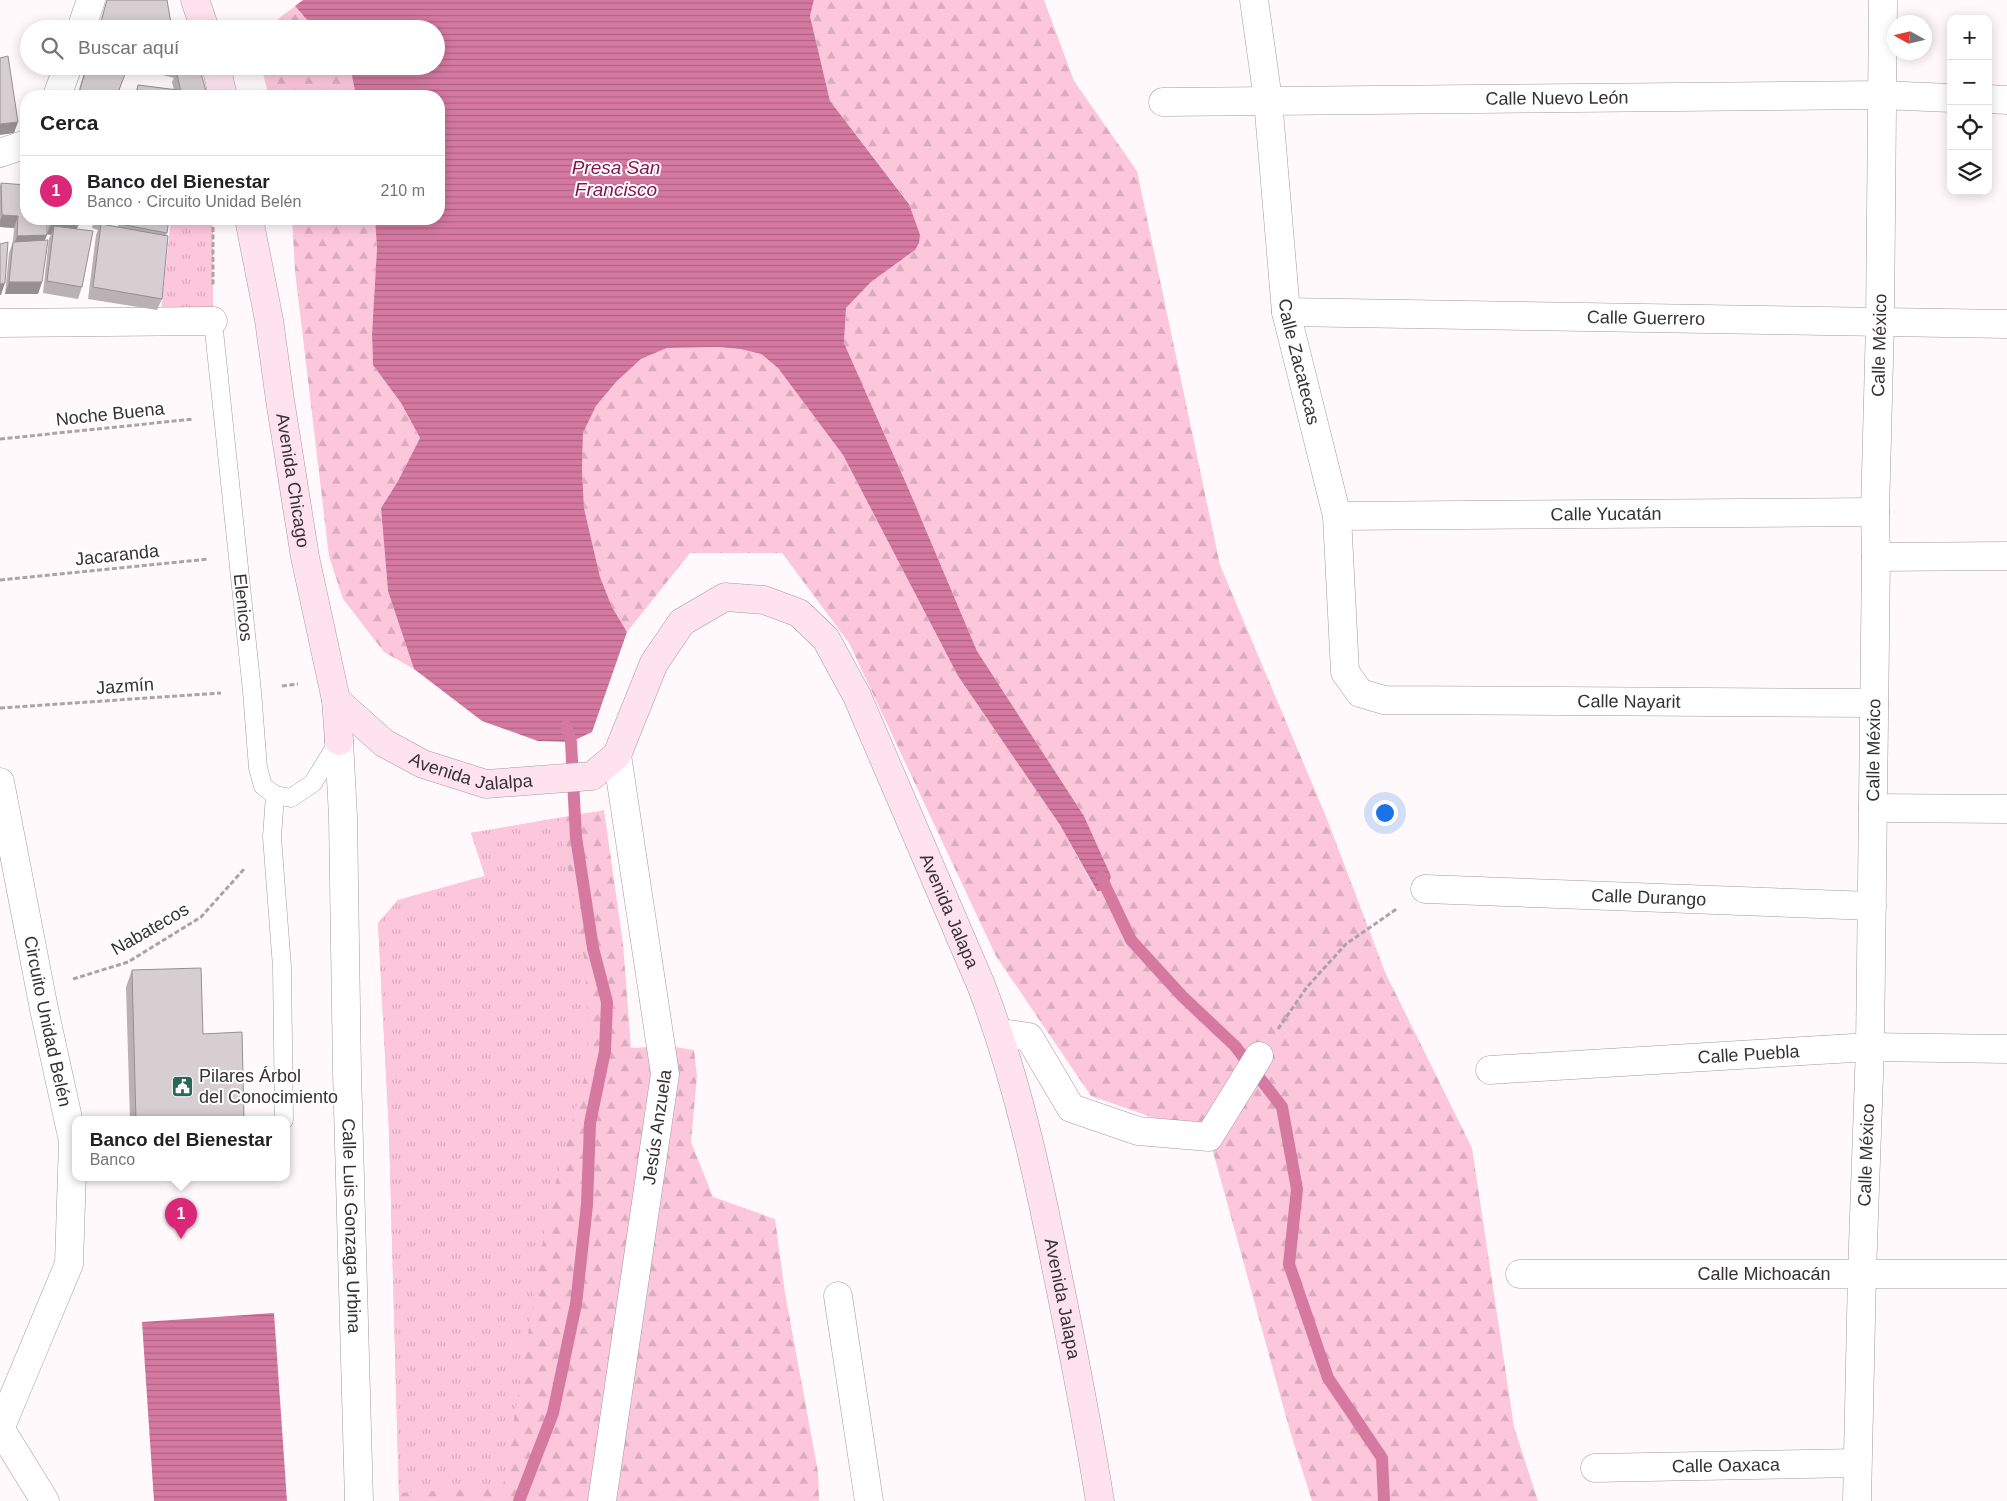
<!DOCTYPE html>
<html lang="es">
<head>
<meta charset="utf-8">
<style>
	:root { --surface:#fff; --page:#f6f6f6; --text:#202124; --muted:#757577; --line:#e0e0e0; --accent:#db2777 }
	body { margin:0; font-family:Helvetica,sans-serif; background:var(--page); color:var(--text) }
	.controls { position:absolute; right:15px; top:15px; display:grid; overflow:hidden; border-radius:10px; box-shadow:0 2px 12px #0003 }
	.controls button { width:45px; height:45px; display:grid; place-items:center; padding:0; border:0; border-bottom:1px solid var(--line); background:var(--surface); color:var(--text); font:25px sans-serif }
	.compass { position:absolute; left:1887px; top:15px; width:45px; height:45px; border-radius:50%; background:var(--surface); box-shadow:0 2px 12px #0003; rotate:278deg }
	.you { position:absolute; left:1384px; top:812px; width:18px; height:18px; margin:-12px; border:4px solid #fff; border-radius:50%; background:#1a73e8; box-shadow:0 0 0 8px #1a73e833 }
	.badge { display:grid; place-items:center; width:32px; height:32px; border-radius:50%; background:var(--accent); color:#fff; font-size:16px; font-weight:700 }
	.pin { position:absolute; translate:-50% -41px; filter:drop-shadow(0 1px 2px #0008) }
	.pin::after { content:''; position:absolute; top:26px; width:18px; height:15px; background:inherit; clip-path:polygon(0 0,100% 0,50% 100%) }
	.popup { position:absolute; left:72px; top:1116px; width:218px; height:65px; box-sizing:border-box; display:grid; place-content:center; border-radius:10px; background:var(--surface); filter:drop-shadow(0 1px 4px #0005); font-size:16px; white-space:nowrap; color:var(--muted) }
	.popup b { font-size:19px; color:var(--text) }
	.popup::after { content:''; position:absolute; left:50%; top:100%; margin-left:-10px; border:10px solid transparent; border-top-color:var(--surface) }
	.list { margin:0; padding:0; list-style:none }
	h2 { display:flex; justify-content:space-between; align-items:center; height:65px; margin:0; padding:0 20px; font-size:21px }
	h2 small { font-size:16px; font-weight:400; color:var(--muted) }
	.list li { display:grid; grid-template-columns:32px 1fr auto; gap:15px; align-items:center; box-sizing:border-box; height:70px; padding:0 20px; border-top:1px solid var(--line) }
	.list b { display:block; font-size:19px; white-space:nowrap }
	.list p { margin:0; font-size:16px; white-space:nowrap; color:var(--muted) }
	.list em { font-size:16px; font-style:normal; color:var(--muted) }
	.icon { flex:none; width:28px; height:28px; fill:none; stroke:currentColor; stroke-width:2; stroke-linecap:round; stroke-linejoin:round }
	.map { position:relative; flex:none; width:2007px; height:1501px; overflow:hidden }
	.search { position:absolute; background:var(--surface); box-shadow:0 2px 12px #0003; left:20px; top:20px; width:425px; height:55px; display:flex; align-items:center; gap:12px; box-sizing:border-box; padding:0 18px; border-radius:28px; color:var(--muted); font-size:19px }
	.panel { position:absolute; background:var(--surface); box-shadow:0 2px 12px #0003; left:20px; top:90px; width:425px; height:135px; border-radius:20px }
	.map>svg:first-child { display:block }
	.forest { fill:url(#forest-firs) }
	.park { fill:url(#park-tufts) }
	.water { fill:url(#water-rules) }
	.lines { fill:none; stroke-linecap:round; stroke-linejoin:round }
	.stream { stroke:#d579a1; stroke-width:12 }
	.lane-casing { stroke:#a39a9e; stroke-width:19 }
	.street-casing { stroke:#a39a9e; stroke-width:29 }
	.secondary-casing { stroke:#a39a9e; stroke-width:29 }
	.path { stroke:#a9a4a6; stroke-width:3; stroke-dasharray:5 2.5; stroke-linecap:butt }
	.lane { stroke:#fff; stroke-width:18 }
	.street { stroke:#fff; stroke-width:28 }
	.secondary { stroke:#fee3ee; stroke-width:28 }
	.wall { fill:#b9b1b4 }
	.shaded-wall { fill:#969092 }
	.building { fill:#d7ced1; stroke:#969092 }
	.labels { text-anchor:middle; dominant-baseline:central; stroke-width:4; stroke-linejoin:round; paint-order:stroke }
	.street-label { font-size:18px; fill:#363234; stroke:#fff }
	.poi-label { font-size:18px; fill:#363234; stroke:#fff; text-anchor:start }
	.water-label { font-size:19px; font-style:italic; fill:#841652; stroke:#fff }
</style>
</head>
<body>
<div class="map">
<svg width="2007" height="1501" viewBox="0 0 2007 1501">
	<defs>
		<pattern id="forest-firs" width="22" height="20" patternUnits="userSpaceOnUse" patternTransform="scale(1.25)"><rect width="22" height="20" fill="#fcc6db"/><path d="M5 1l3.5 6h-7zM16 11l3.5 6h-7z" fill="#d9abbd"/></pattern>
		<pattern id="park-tufts" width="24" height="20" patternUnits="userSpaceOnUse" patternTransform="scale(1.25)"><rect width="24" height="20" fill="#fcc6db"/><path d="M3 7l-1-3M5 7V3M7 7l1-3M15 17l-1-3M17 17v-4M19 17l1-3" fill="none" stroke="#d9abbd"/></pattern>
		<pattern id="water-rules" width="6" height="5" patternUnits="userSpaceOnUse" patternTransform="scale(1.25)"><rect width="6" height="5" fill="#d579a1"/><path d="M0 2.5h6" fill="none" stroke="#ae6484"/></pattern>
	</defs>
	<rect width="100%" height="100%" fill="#fff9fb"/>
	<g class="forest">
		<path d="M814,0h230l30,81 63,90 83,394 107,254 58,153 87,176 42,279 24,74h-226l-22,-70 -81,-294 -118,-41 -95,-140 -147,-313 -67,-90h-92l-63,79 -15,-25 -12,-30 -16,-69 -2,-38 1,-37 13,-27 20,-24 25,-23 26,-11 51,-1 22,2 21,5 17,14 65,87 115,221 102,149 36,66 15,-15 -27,-60 -107,-165 -68,-161 -65,-147 2,-35 25,-26 44,-32 -6,-47 -79,-102 -20,-85z"/>
		<path d="M295,6l20,23h-50z"/>
		<path d="M261,66h89l6,30h-87z"/>
		<path d="M292,219h83l2,29 -5,86 1,31 28,38 19,35 -22,43 -17,27 7,83 26,78 -30,-17 -41,-53 -14,-43 -34,-285z"/>
		<path d="M604,810l19,134 8,104 38,-2 25,4 3,26 -6,66 22,55 62,22 10,74 33,179 1,29h-420l-10,-370 -11,-208 20,-23 87,-24 -14,-43z"/>
	</g>
	<g class="park">
		<path d="M171,219h42v102h-53z"/>
		<path d="M559,818l26,146 4,96 -41,151 -45,276 -104,6 -10,-362 -11,-208 20,-23 87,-24 -14,-43z"/>
	</g>
	<g class="water">
		<path d="M303,0h511l-4,16 20,85 79,103 11,31 -1,8 -4,7 -44,32 -25,26 -2,35 65,147 68,161 107,165 27,60 -4,14 -10,1 -37,-66 -102,-149 -115,-221 -65,-87 -17,-14 -21,-5 -22,-2 -51,1 -26,11 -25,23 -20,24 -13,27 -1,37 2,38 16,69 12,30 15,25 -35,100 -21,10 -33,-1 -56,-20 -68,-52 -26,-78 -7,-83 17,-27 22,-43 -19,-35 -28,-38 -1,-31 5,-86 -2,-29h64v-123h-83l-6,-30h86v-37h-121l-20,-23z"/>
		<path d="M274,1313l13,188h-133l-12,-179z"/>
	</g>
	<g class="lines">
		<g class="stream">
			<path d="M1101,877l30,63 51,56 53,50 47,61 15,82 -8,75 39,114 54,80 2,43"/>
			<path d="M519,1501l34,-88 23,-109 11,-99 3,-82 15,-72 2,-49 -14,-54 -17,-111 -5,-95 -5,-16"/>
		</g>
		<defs>
			<g id="lane">
				<path id="s1" d="M213,321l39,370 6,77 5,18 12,9 16,3 22,-15 25,-41"/>
				<path d="M275,795l-3,42 10,130 2,153"/>
			</g>
			<g id="street">
				<path id="s2" d="M1254,0l14,100 18,212 51,204 8,156 15,21 24,7 490,3"/>
				<path d="M81,29l10,-29"/>
				<path d="M57,96l11,-30"/>
				<path d="M1988,99l19,1"/>
				<path id="s3" d="M1163,102l718,-7 70,3"/>
				<path d="M0,153l26,-9"/>
				<path id="s4" d="M1286,312l721,12"/>
				<path d="M0,323l213,-2"/>
				<path id="s5" d="M1337,516l538,-4"/>
				<path d="M1876,557l131,-1"/>
				<path id="s6" d="M339,741l4,76 4,255 12,429"/>
				<path id="s7" d="M0,782l44,227 29,132 -4,123 -69,165"/>
				<path d="M1873,808l134,1"/>
				<path id="s8" d="M1425,889l447,17"/>
				<path d="M1000,1033l29,4 42,71 67,23 71,6 50,-81"/>
				<path id="s9" d="M1490,1070l380,-23 137,2"/>
				<path id="s10" d="M1520,1274h487"/>
				<path d="M838,1296l31,205"/>
				<path d="M0,1428l45,73"/>
				<path id="s11" d="M1595,1468l262,-5"/>
				<path id="s12" d="M602,1501l63,-427 -48,-319"/>
				<path id="s13" d="M1857,1501l5,-228 8,-226 6,-490 -1,-45 5,-189 3,-323"/>
			</g>
			<g id="secondary">
				<path d="M195,0l10,29"/>
				<path d="M216,66l7,30"/>
				<path id="s14" d="M249,219l20,101 11,80 25,157 31,143 3,41"/>
				<path id="s15" d="M336,700l48,43 39,21 63,20 106,-8 25,-21 37,-92 28,-41 43,-25 39,3 35,13 27,26 31,57 124,289c35,91 56,186 75,282 16,78 31,155 44,234"/>
			</g>
		</defs>
		<use href="#lane" class="lane-casing"/>
		<use href="#street" class="street-casing"/>
		<use href="#secondary" class="secondary-casing"/>
		<g class="path">
			<path d="M213,227v59"/>
			<path d="M0,439l194,-20"/>
			<path d="M0,580l208,-21"/>
			<path d="M282,686l16,-2"/>
			<path d="M0,708l221,-15"/>
			<path d="M73,979l55,-17 73,-45 44,-49"/>
			<path d="M1278,1029l29,-42 39,-43 52,-36"/>
		</g>
		<use href="#lane" class="lane"/>
		<use href="#street" class="street"/>
		<use href="#secondary" class="secondary"/>
	</g>
	<g class="wall">
		<path d="M107,0h60l5,29h-74z"/>
		<path d="M86,66h92l-1,4 1,-1 1,-3h20l7,30h-72l4,-11 36,5 -2,-8 2,-4 -46,-12 -9,24 11,6h-53z"/>
		<path d="M1,183l44,57 -3,42 -4,12h-33l4,-41 4,-11 1,-14 -14,-1v-41z"/>
		<path d="M49,219h39l-2,5 -8,-4 -1,9 5,58 -4,12 -35,-6 6,-55 2,-3 -4,-1z"/>
		<path d="M95,219h19l-3,7 7,1 2,-8h49l-3,17 -4,63 -5,11 -69,-11 8,-64 2,-5 -6,-2z"/>
		<path d="M132,970l71,64 41,86h-114l-4,-133z"/>
	</g>
	<g class="shaded-wall">
		<path d="M181,92l26,3 -1,1h-26z"/>
		<path d="M18,122l-4,11 -14,2v-11z"/>
		<path d="M2,215l16,1 -4,12 -14,-1v-6z"/>
		<path d="M52,222l26,4 -5,12 -19,-12 -3,9 -4,-1z"/>
		<path d="M47,235l-5,12 -29,1 4,-12z"/>
		<path d="M9,282h33l-4,12h-33z"/>
		<path d="M5,283l-4,12h-1v-11z"/>
	</g>
	<g class="building">
		<path d="M107,0h60l5,29h-73z"/>
		<path d="M8,56l10,66 -18,2v-66z"/>
		<path d="M87,66h41l-9,24 12,4 -1,2h-52z"/>
		<path d="M183,66h16l8,29 -26,-3 -5,-22z"/>
		<path d="M138,85l40,5 -1,6h-41z"/>
		<path d="M1,183l25,2v34h21v16l-30,1 1,-20 -16,-1z"/>
		<path d="M52,219h26v7l-26,-4z"/>
		<path d="M105,219h9l-1,2z"/>
		<path d="M121,219h48l-2,14 -47,-9z"/>
		<path d="M101,224l67,12 -6,63 -69,-12z"/>
		<path d="M54,226l39,5 -11,56 -35,-6z"/>
		<path d="M48,240l-6,42h-33l4,-40z"/>
		<path d="M8,242l-3,41 -5,1v-40z"/>
		<path d="M201,968l2,66 39,-2 2,88h-108l-4,-150z"/>
	</g>
	<defs>
		<symbol id="civic-square" viewBox="-11 -11 22 22"><rect x="-9" y="-9" width="18" height="18" rx="4" fill="#276857" stroke="#fff"/><path d="M-.6-6.5H3V-4.5H.6V-3L4-1V1h2V6H-6V1h2V-1L-.6-3ZM-1.2 2.5V6h2.4V2.5Z" fill="#fff"/></symbol>
	</defs>
	<g fill-rule="evenodd">
		<use href="#civic-square" x="170" y="1074" width="25" height="25"/>
	</g>
	<g class="labels">
		<g class="street-label">
			<text stroke="none"><textPath href="#s3" startOffset="394">Calle Nuevo León</textPath></text>
			<text stroke="none"><textPath href="#s4" startOffset="360">Calle Guerrero</textPath></text>
			<text stroke="none"><textPath href="#s13" startOffset="1156">Calle México</textPath></text>
			<text stroke="none"><textPath href="#s2" startOffset="365">Calle Zacatecas</textPath></text>
			<text transform="translate(110 414) rotate(-6)">Noche Buena</text>
			<text stroke="none"><textPath href="#s14" startOffset="265">Avenida Chicago</textPath></text>
			<text stroke="none"><textPath href="#s5" startOffset="269">Calle Yucatán</textPath></text>
			<text transform="translate(117 555) rotate(-6)">Jacaranda</text>
			<text stroke="none"><textPath href="#s1" startOffset="288">Elenicos</textPath></text>
			<text transform="translate(125 686) rotate(-4)">Jazmín</text>
			<text stroke="none"><textPath href="#s2" startOffset="976">Calle Nayarit</textPath></text>
			<text stroke="none"><textPath href="#s13" startOffset="751">Calle México</textPath></text>
			<text stroke="none"><textPath href="#s15" startOffset="158">Avenida Jalalpa</textPath></text>
			<text stroke="none"><textPath href="#s8" startOffset="224">Calle Durango</textPath></text>
			<text stroke="none"><textPath href="#s15" startOffset="925">Avenida Jalapa</textPath></text>
			<text transform="translate(150 929) rotate(-30)">Nabatecos</text>
			<text stroke="none"><textPath href="#s7" startOffset="244">Circuito Unidad Belén</textPath></text>
			<text stroke="none"><textPath href="#s9" startOffset="259">Calle Puebla</textPath></text>
			<text stroke="none"><textPath href="#s12" startOffset="378">Jesús Anzuela</textPath></text>
			<text stroke="none"><textPath href="#s13" startOffset="346">Calle México</textPath></text>
			<text stroke="none"><textPath href="#s6" startOffset="485">Calle Luis Gonzaga Urbina</textPath></text>
			<text stroke="none"><textPath href="#s10" startOffset="244">Calle Michoacán</textPath></text>
			<text stroke="none"><textPath href="#s15" startOffset="1330">Avenida Jalapa</textPath></text>
			<text stroke="none"><textPath href="#s11" startOffset="131">Calle Oaxaca</textPath></text>
		</g>
		<g class="poi-label">
			<text x="199" y="1076">Pilares Árbol<tspan x="199" dy="21">del Conocimiento</tspan></text>
		</g>
		<g class="water-label">
			<text x="616" y="167">Presa San<tspan x="616" dy="22">Francisco</tspan></text>
		</g>
	</g>
</svg>
<div class="controls">
<button>+</button>
<button>−</button>
<button><svg class="icon" aria-label="locate" viewBox="0 0 24 24"><circle cx="12" cy="12" r="6"/><path d="M12 2v4M12 18v4M2 12h4M18 12h4"/></svg></button>
<button><svg class="icon" aria-label="layers" viewBox="0 0 24 24"><path d="M12 4l9 5-9 5-9-5zM3 14l9 5 9-5"/></svg></button>
</div>
<svg class="compass" viewBox="-18 -18 36 36"><path d="M0-13l5 13h-10z" fill="#e53935"/><path d="M0 13l5-13h-10z" fill="#757577"/></svg>
<div class="you"></div>
<div class="pin badge" style="left:181px;top:1239px">1</div>
<div class="popup"><b>Banco del Bienestar</b>Banco</div>
<div class="search"><svg class="icon" aria-label="search" viewBox="0 0 24 24"><circle cx="10" cy="10" r="6"/><path d="M15 15l6 6"/></svg>Buscar aquí</div>
<section class="panel">
<h2>Cerca<small></small></h2>
<ul class="list">
<li><span class="badge">1</span><div><b>Banco del Bienestar</b><p>Banco · Circuito Unidad Belén</p></div><em>210 m</em></li>
</ul>
</section>
</div>
</body>
</html>
